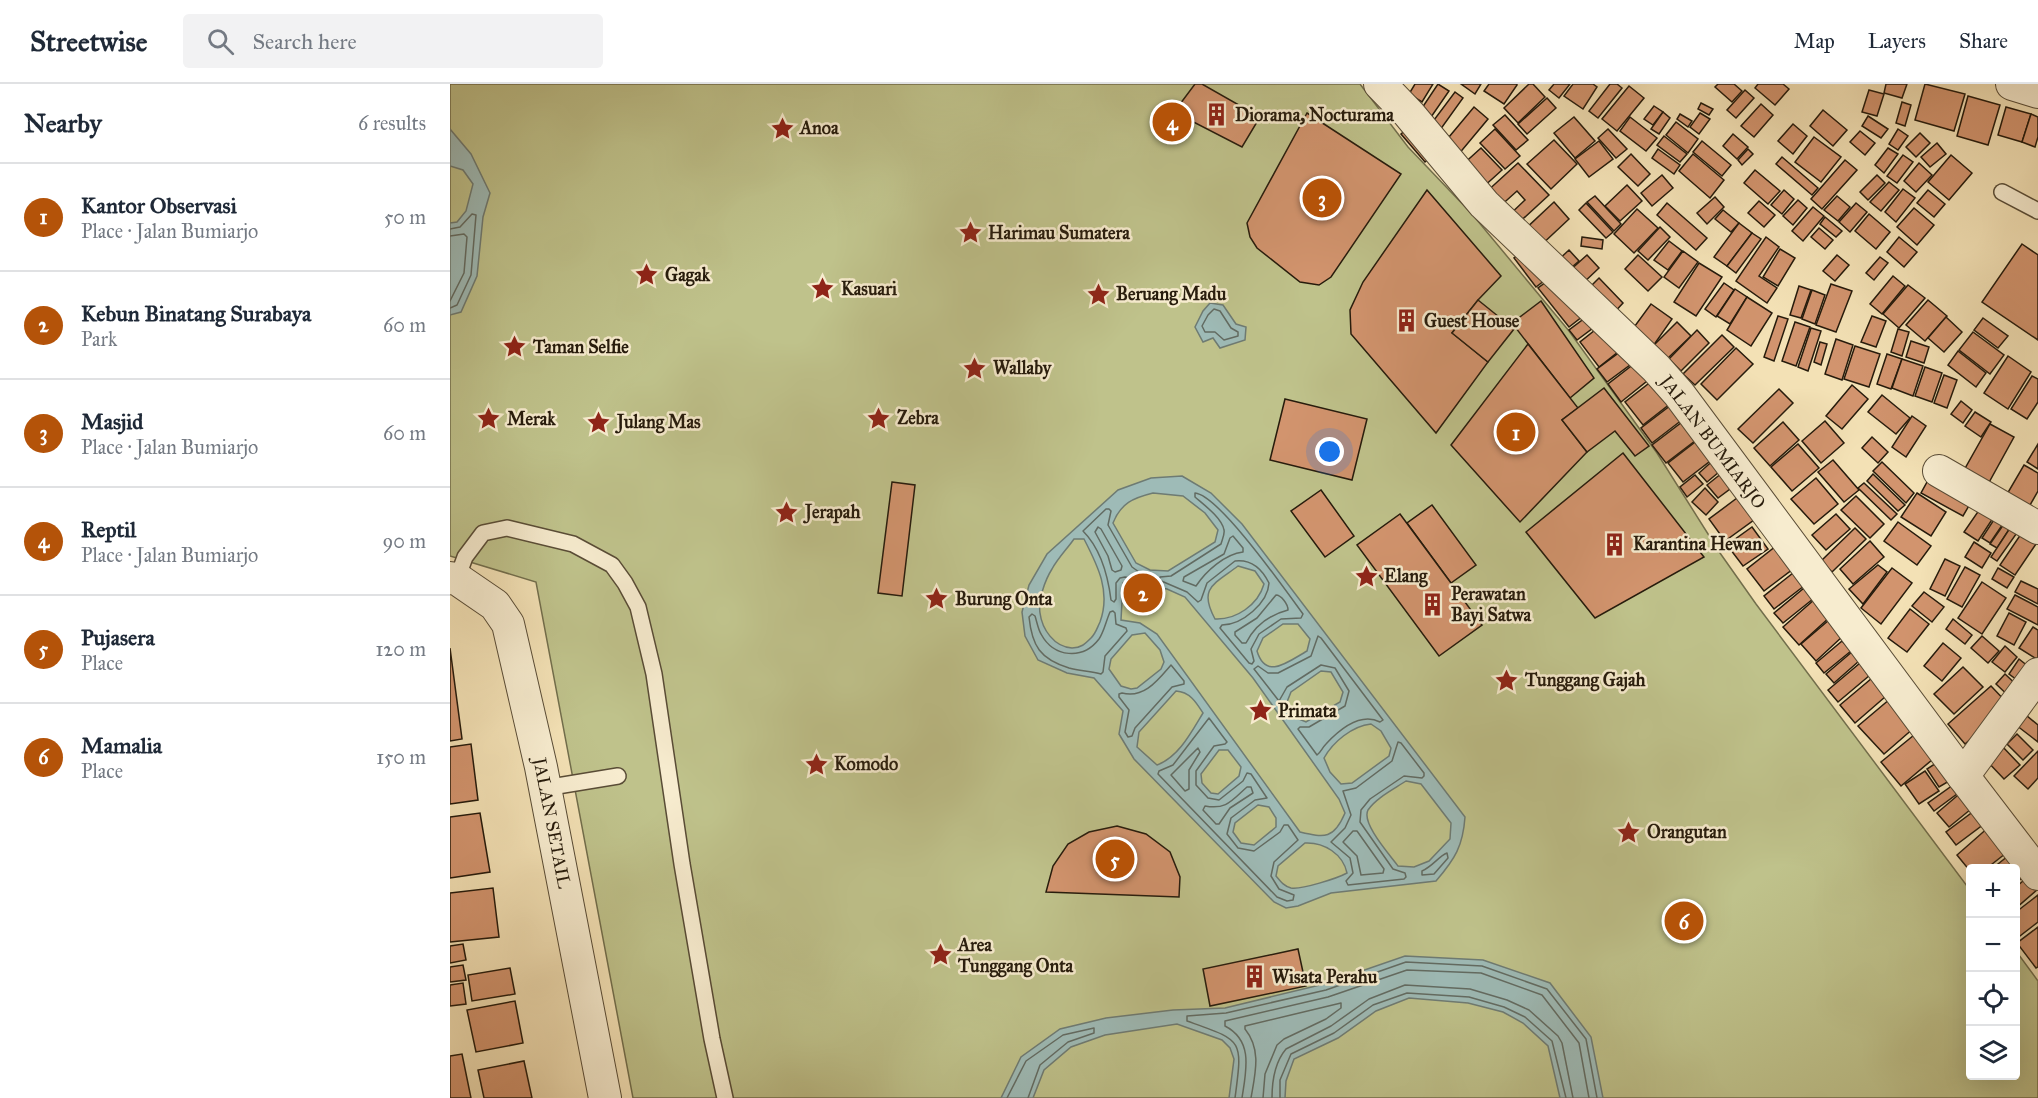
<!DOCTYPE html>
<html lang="en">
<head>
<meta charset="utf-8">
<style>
	:root { --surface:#fff; --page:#f2f2f3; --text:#1f2937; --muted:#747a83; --line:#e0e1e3; --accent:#b45309 }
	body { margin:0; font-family:"IM FELL Great Primer",serif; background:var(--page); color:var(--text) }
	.controls { position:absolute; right:18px; bottom:18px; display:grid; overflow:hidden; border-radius:6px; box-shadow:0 6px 24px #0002 }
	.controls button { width:54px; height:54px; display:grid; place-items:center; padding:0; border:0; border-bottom:2px solid var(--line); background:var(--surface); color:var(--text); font:30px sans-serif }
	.you { position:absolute; left:880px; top:368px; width:21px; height:21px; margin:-15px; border:4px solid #fff; border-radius:50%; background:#1a73e8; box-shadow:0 0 0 9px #1a73e833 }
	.badge { display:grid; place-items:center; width:39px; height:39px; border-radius:50%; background:var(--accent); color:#fff; font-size:20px; font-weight:700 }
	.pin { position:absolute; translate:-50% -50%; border:3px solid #fff; box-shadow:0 2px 6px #0006 }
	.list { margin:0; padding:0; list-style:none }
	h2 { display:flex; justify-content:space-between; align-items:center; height:78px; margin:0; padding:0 24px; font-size:26px }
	h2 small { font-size:20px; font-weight:400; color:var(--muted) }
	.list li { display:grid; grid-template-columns:39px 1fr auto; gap:18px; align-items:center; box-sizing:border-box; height:108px; padding:0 24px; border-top:2px solid var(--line) }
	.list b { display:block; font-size:22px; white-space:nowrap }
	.list p { margin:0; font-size:20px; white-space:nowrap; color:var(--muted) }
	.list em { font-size:20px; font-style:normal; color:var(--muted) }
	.icon { flex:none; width:33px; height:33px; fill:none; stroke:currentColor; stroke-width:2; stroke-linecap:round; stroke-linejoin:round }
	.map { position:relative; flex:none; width:1588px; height:1014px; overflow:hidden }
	header { display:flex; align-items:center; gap:36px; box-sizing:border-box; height:84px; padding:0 30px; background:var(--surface); border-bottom:2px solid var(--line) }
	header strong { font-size:28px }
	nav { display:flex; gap:33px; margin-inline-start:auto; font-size:21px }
	.search { width:420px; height:54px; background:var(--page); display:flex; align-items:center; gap:15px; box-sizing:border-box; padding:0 21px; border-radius:6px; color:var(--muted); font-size:22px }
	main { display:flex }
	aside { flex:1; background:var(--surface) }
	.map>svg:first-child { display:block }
	.green { fill:#bfc28b; stroke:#726e4c; stroke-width:1.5 }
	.water { fill:#9ebbb7; stroke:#6e7b73; stroke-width:1.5; fill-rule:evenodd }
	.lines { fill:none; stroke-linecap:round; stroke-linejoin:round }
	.shore { stroke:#626b62; stroke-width:1.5 }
	.building { fill:#d2946e; stroke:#261b0c; stroke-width:1.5 }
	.lane-casing { stroke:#594c36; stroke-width:18 }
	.street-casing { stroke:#594c36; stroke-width:34 }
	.lane { stroke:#f7eccf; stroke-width:15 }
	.street { stroke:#f7eccf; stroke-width:32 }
	.labels { text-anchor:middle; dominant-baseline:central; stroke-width:5; stroke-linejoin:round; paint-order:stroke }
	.poi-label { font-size:18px; font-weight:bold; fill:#261b0c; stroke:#f7eccf; text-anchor:start }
	.street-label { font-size:18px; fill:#261b0c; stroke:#f7eccf }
</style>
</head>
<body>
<header>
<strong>Streetwise</strong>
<div class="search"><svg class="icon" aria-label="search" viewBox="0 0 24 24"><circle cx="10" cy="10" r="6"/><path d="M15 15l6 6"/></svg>Search here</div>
<nav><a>Map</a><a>Layers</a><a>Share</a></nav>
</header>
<main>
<aside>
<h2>Nearby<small>6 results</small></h2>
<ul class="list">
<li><span class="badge">1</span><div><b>Kantor Observasi</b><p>Place · Jalan Bumiarjo</p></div><em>50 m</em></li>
<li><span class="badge">2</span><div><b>Kebun Binatang Surabaya</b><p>Park</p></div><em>60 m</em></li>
<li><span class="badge">3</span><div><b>Masjid</b><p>Place · Jalan Bumiarjo</p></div><em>60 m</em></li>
<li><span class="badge">4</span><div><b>Reptil</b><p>Place · Jalan Bumiarjo</p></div><em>90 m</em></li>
<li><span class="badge">5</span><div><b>Pujasera</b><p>Place</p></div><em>120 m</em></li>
<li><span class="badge">6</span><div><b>Mamalia</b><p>Place</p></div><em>150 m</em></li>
</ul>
</aside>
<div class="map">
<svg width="1588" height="1014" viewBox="0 0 1588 1014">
	<rect width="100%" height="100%" fill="#f3e1b5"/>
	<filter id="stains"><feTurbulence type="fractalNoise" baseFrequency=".00333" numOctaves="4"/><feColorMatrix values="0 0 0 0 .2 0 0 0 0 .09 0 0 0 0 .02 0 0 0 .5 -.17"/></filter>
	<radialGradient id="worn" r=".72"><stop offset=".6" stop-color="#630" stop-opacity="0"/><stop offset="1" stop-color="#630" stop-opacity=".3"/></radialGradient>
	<path class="green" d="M0,0h910l48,63 64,67 97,117 88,122 63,100 36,51 214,286v186h46v-125l22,30v117h-1405l-97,-516 -86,-26z"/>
	<g class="water">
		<path d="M0,45l21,25 19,39 -7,24 -6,59 -16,36 -11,3v-92l7,-1 9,-11 7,-27 -10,-14 -13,-4z"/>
		<path d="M760,219l13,2 13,19 10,3 -1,13 -25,8 -7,-10 -10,4 -8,-15 8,-16z"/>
		<path d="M732,392l29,17 31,31 223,293c-2,29 -10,42 -29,64l-105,12 -33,13 -12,2 -12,-6 -140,-143 -15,-25 4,-23 -29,-33 -27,-5 -29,-13 -13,-24 -3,-24 7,-27 18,-31 71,-64 33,-12zM703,409l30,3 22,17 13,17 -3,12 -47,29 -18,-1 -14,-7 -23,-40c8,-20 20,-25 40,-30zM624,455h10c14,27 27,53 16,83 -3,6 -4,11 -9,16 -6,6 -10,10 -19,10 -18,-1 -30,-19 -32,-35 -2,-13 5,-33 12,-44 6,-11 15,-20 22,-30zM788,482l17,5 9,13c-6,21 -28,36 -49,35 -17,-31 -1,-35 23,-53zM673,499l44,6 18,8 68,81 86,121 6,14c-11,26 -20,25 -45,19l-143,-198 -17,-11 -19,-3zM833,540h15l12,15 -3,12c-18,10 -41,30 -50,0l6,-13zM695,549l15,17 4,12 -3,7 -24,19 -6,1 -10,-3 -12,-17 2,-10 21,-24zM871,587l10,1 12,20 -3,10 -34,20 -10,-4 -9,-16 4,-10zM726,607c14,1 20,11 27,22 -11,18 -24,44 -46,52l-20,-18 2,-15zM921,640l10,7 10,17 -2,8 -37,27 -11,1 -11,-12 -6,-14c9,-16 28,-32 47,-34zM769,666h9l13,17 -2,9 -21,18 -7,-1 -9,-10 -1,-9zM956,697l15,3 30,39 -1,16 -21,22 -15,6 -16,-1c-8,-11 -37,-43 -30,-56 8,-12 26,-21 38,-29zM808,721l11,2 7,11v9l-22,18 -13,-2 -8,-11 2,-9zM855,759c19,-1 38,11 42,30 -9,5 -46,17 -56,15 -7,-2 -10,-6 -15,-12l2,-10z"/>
		<path d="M955,872l78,4 67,23 41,54 12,61h-43l-12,-52 -25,-23 -20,-11 -35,-9 -59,-5 -33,13 -38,27 -44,21 -8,22 -1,17h-56l5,-39 -4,-11 -8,-8 -45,-16 -72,11 -34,12 -27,23 -11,28h-32l20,-41 39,-28 46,-11 67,-8 52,-2 99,-24z"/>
	</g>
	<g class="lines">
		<g class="shore">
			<path d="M0,145l10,-2 12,-13 4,1 -5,60 -14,30 -7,3"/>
			<path d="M0,152l14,-2 3,3 -3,36 -14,28"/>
			<path d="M764,225l6,2 11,17 7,4v4l-14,4 -9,-8h-10l-3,-6 6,-11z"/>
			<path d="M745,409c24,2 91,98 108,121l-2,4 -20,1 -22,15 -8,15 3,12 -2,3 -3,-1 -29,-35 2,-3c20,0 46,-22 47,-42 -7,-14 -17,-24 -34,-22l-28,22 -6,17 -3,2 -11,-10 -28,-12 1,-3 11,-1 50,-32c1,-4 4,-10 3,-14 -2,-12 -21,-26 -29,-33z"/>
			<path d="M656,425h3l2,2 -3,14 24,42 14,10 -3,3 -18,-3 -5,1 -4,5v16l-2,3 -3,-2c-3,-24 -11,-52 -28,-69z"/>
			<path d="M648,443l3,2 21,37 -1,4 -6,2 -3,-2 -4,-14 -13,-24z"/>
			<path d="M783,452l10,12v4c-18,2 -37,19 -47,34l-13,-5 1,-4 40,-23 6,-16z"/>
			<path d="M826,511c5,0 12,9 12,15 -19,5 -33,15 -42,33h-4l-7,-8v-3l22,-14z"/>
			<path d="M663,527l2,2 1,11 10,4 1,3 -22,25 -2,16 -2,2c-10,-3 -21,-3 -32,-6 -29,-9 -37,-22 -40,-51l3,-3 3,2c2,6 3,13 6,18 13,24 42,26 58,5 5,-7 7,-18 11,-27z"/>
			<path d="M868,552l3,2 62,82 -3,2c-20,-10 -40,7 -54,22 -4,4 -5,8 -9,11l-19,-26 2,-2h9l36,-21 4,-15 -14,-23 -14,-3 -34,22 -8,14 -25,-32 4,-3 10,7h10l33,-17z"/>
			<path d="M721,581l13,16v3l-12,3 -37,41 -3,8 -4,1 -3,-5 4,-22 -10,-13v-3l3,-1c22,6 36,-13 49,-28z"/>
			<path d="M759,634l18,24 -2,2 -11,2 -18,25v14l12,13 11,2 24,-19 4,-8 4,1 16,24 -12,2 -24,18 -4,16 11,14 16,3 26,-19 4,-7h4l10,15 -24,22 -3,14 8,13 15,6 -1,5 -6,1 -10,-4 -119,-123 1,-3 14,-6z"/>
			<path d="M948,658l3,1 23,30v3l-2,2 -18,-2 -34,23 -9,11 -1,12 33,47 12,4 1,4 -2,2 -56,6 -2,-4 7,-8 -3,-15 -19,-16 14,-14 6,-13 -8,-24 13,-3 36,-27z"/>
			<path d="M748,664l2,4 -11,18v19l-4,2 -14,-16z"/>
			<path d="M797,703h4l2,6 -23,15 -11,16h-3l-13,-14 2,-4c22,4 27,-6 42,-19z"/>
			<path d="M903,747h4l27,38 -1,4 -22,2 -4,-19 -14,-14z"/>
			<path d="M997,769l1,5 -14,16 -12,1v-4c11,-5 17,-15 25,-18z"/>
			<path d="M557,1014l19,-37 37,-26 31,-7v5l-26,9 -28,23 -12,33"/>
			<path d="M785,1014c8,-60 8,-57 -48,-77v-5l39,-3 100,-23 80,-28 76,4 65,23 39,50 11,59"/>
			<path d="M792,1014c4,-27 12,-57 -17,-72v-5l103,-24 79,-27 74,3 61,22 37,48 10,55"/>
			<path d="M801,1014c4,-24 11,-48 -6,-69v-3l96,-23v5l-15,11 -42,20 -7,6 -12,29 -2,24"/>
			<path d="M822,1014c0,-17 3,-36 14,-49l45,-23 38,-27 36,-14 65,4 37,11 22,10 29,26 4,7 11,55"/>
			<path d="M830,1014v-18l11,-26 43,-21 39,-28 34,-12 62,4 35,10 21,10 27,24 14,57"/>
		</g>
	</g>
	<g class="building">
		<path d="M745,0h7l58,33 -18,30 -68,-35z"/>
		<path d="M965,0h18l-11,18 -13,-8z"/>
		<path d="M988,0l11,7 -20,29 -11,-6z"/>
		<path d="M1011,0h20l-6,10z"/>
		<path d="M1039,0h28v1l-13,19 -20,-13z"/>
		<path d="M1079,0h4l12,13 -27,26 -14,-15z"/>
		<path d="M1104,0h16l-11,14 -10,-8z"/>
		<path d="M1123,0h20l4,3 -14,22 -19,-13z"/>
		<path d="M1160,0h7l5,4 -24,30 -9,-7z"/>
		<path d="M1268,0h16l8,7 -10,11 -17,-15z"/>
		<path d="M1308,0h25l6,5 -14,16 -20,-17z"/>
		<path d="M1436,0h21l-5,14 -18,-5z"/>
		<path d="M1475,0l40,10 -11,37 -39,-11z"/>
		<path d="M1179,2l15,12 -27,33 -15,-12z"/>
		<path d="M1295,6l9,8 -18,20 -9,-8z"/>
		<path d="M1419,6l15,4 -7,22 -15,-4z"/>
		<path d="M1005,8l8,6 -23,32 -9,-6z"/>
		<path d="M1518,12l32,9 -12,40 -31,-9z"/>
		<path d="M1097,14l9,10 -29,26 -9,-10z"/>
		<path d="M1452,18l9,3 -6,21 -9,-3z"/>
		<path d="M1251,19l12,6 -4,6 -11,-6z"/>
		<path d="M1311,20l12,11 -19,22 -13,-11z"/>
		<path d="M1204,22l9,6 -10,13 -9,-6z"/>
		<path d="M1024,23l14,12 -30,36 -14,-12z"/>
		<path d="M1556,23l25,7 -9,28 -24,-7z"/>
		<path d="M1373,26l24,20 -14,16 -23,-20z"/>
		<path d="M1213,28l7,6 -11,16 -8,-5z"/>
		<path d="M857,29l94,61 -70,103 -12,8 -19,-3 -43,-34 -7,-11 -3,-14z"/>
		<path d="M1250,29l10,6 -11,15 -9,-7z"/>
		<path d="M1230,30l12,7 -4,6 -11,-8z"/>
		<path d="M1581,30l7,3v20l-3,10 -13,-5z"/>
		<path d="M1055,31l23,25 -12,10 -23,-25z"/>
		<path d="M1418,32l20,13 -7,9 -19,-12z"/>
		<path d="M1124,33l21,24 -20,17 -21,-25z"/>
		<path d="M1180,33l27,21 -11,13 -26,-20z"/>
		<path d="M1226,38l22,17 -10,14 -22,-18z"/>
		<path d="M962,40l25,28 -12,10 -24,-28z"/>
		<path d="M1343,40l14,12 -14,18 -15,-13z"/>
		<path d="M1045,45l25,27 -15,13 -25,-26z"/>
		<path d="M1158,45l19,20 -11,9 -18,-20z"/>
		<path d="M1448,45l10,7 -10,14 -9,-6z"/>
		<path d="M1410,47l15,12 -10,12 -15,-13z"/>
		<path d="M1470,49l10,10 -14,14 -10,-10z"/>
		<path d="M1283,50l15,13 -11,12 -14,-13z"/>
		<path d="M1214,52l23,18 -7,8 -23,-17z"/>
		<path d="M1364,53l27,20 -20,25 -26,-20z"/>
		<path d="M1104,56l23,24 -26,25 -24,-25z"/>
		<path d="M1149,57l14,18 -24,18 -14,-18z"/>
		<path d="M1252,57l29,24 -9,11 -29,-24z"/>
		<path d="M1487,59l9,11 -16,13 -9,-10z"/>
		<path d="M1031,64l21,22 -21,19 -21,-22z"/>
		<path d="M1438,64l10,6 -14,19 -9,-8z"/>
		<path d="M1208,65l22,16 -6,9 -22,-16z"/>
		<path d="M1298,65l5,5 -11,11 -4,-5z"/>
		<path d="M1181,70l19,20 -12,12 -20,-19z"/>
		<path d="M1243,70l31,26 -14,18 -31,-27z"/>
		<path d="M1453,71l10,7 -16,21 -10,-7z"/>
		<path d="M1501,71l21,18 -23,27 -21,-18z"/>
		<path d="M1332,73l36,31 -6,7 -36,-31z"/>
		<path d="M1395,76l12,10 -35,39 -11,-10z"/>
		<path d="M1068,79l31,32 -36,33 -8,-9 20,-19 -8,-9 -20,18 -13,-15z"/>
		<path d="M1469,79l13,12 -16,17 -12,-11z"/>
		<path d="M1305,86l25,21 -12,13 -24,-21z"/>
		<path d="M1212,91l11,13 -21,18 -11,-13z"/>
		<path d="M1427,91l8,8 -17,17 -8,-8z"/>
		<path d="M1439,98l10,8 -18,21 -11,-9z"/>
		<path d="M1177,101l15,16 -22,20 -15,-15z"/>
		<path d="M1453,105l12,9 -19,24 -11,-10z"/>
		<path d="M977,106l74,86 -23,24 -26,33 36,29 -52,71 -85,-99 -1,-24 13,-28z"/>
		<path d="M1334,106l10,9 -12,15 -11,-9z"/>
		<path d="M1478,106l17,14 -11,13 -17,-14z"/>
		<path d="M1145,112l26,28 -7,7 -27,-29z"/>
		<path d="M1387,112l13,11 -12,14 -14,-11z"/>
		<path d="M1265,113l9,10 -17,17 -10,-11z"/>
		<path d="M1348,116l9,8 -14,17 -10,-9z"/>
		<path d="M1309,117l16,14 -11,12 -16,-14z"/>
		<path d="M1104,118l15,17 -31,29 -16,-16z"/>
		<path d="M1136,119l27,29 -7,6 -27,-28z"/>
		<path d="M1217,119l40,35 -11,12 -39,-35z"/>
		<path d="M1406,119l11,9 -17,20 -11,-10z"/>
		<path d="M1363,123l11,9 -21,25 -11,-10z"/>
		<path d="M1464,124l20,17 -17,20 -20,-18z"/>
		<path d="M1187,125l21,19 -24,25 -20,-19z"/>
		<path d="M1273,126l16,13 -8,9 -16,-13z"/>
		<path d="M1419,130l21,18 -14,17 -21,-18z"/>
		<path d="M1375,133l17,14 -6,6 -16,-13z"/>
		<path d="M1289,139l13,10 -25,33 -13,-9z"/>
		<path d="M1210,143l10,10 -22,23 -10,-9z"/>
		<path d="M1369,144l14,12 -8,9 -14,-12z"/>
		<path d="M1302,149l9,6 -25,34 -9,-7z"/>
		<path d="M1132,153l21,3 -1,9 -21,-3z"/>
		<path d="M1316,153l13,10 -20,29 18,12 -10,15 -31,-22z"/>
		<path d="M1449,153l18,15 -13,15 -17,-15z"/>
		<path d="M1219,157l13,10 -14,19 -14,-10z"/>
		<path d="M1572,160l16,11v85l-56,-38z"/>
		<path d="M1077,164l22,29 -13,10 -22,-29z"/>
		<path d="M1330,165l15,9 -17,28 -15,-9z"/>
		<path d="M1119,166l10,11 -14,12 -10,-10z"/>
		<path d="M1233,167l15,11 -19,26 -15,-11z"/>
		<path d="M1137,171l12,13 -19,18 -13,-13z"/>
		<path d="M1188,171l24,22 -14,14 -23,-22z"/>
		<path d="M1387,171l12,10 -14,16 -12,-10z"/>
		<path d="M1430,173l8,6 -14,17 -8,-7z"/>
		<path d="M1249,179l23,14 -26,39 -22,-14z"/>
		<path d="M1443,192l12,10 -23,28 -12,-10z"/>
		<path d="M1103,193l30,39 -14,11 -31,-39z"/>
		<path d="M1149,194l24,25 -12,13 -25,-25z"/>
		<path d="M1274,199l10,7 -18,27 -11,-8z"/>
		<path d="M1381,200l21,7 -16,41 -20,-7z"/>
		<path d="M1458,201l17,13 -26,30 -16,-14z"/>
		<path d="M1349,202l12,4 -10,28 -11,-3z"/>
		<path d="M1285,205l12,8 -17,27 -13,-8z"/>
		<path d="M1362,206l13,5 -10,29 -13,-5z"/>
		<path d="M1297,213l25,16 -21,33 -24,-16z"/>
		<path d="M1028,216l36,29 -26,33 -36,-29z"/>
		<path d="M1478,216l19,16 -22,25 -19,-16z"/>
		<path d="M1091,217l53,77 -24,20 -58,-75z"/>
		<path d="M1201,220l21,15 -21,30 -22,-15z"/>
		<path d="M1139,231l8,10 -20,15 -8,-10z"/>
		<path d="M1328,232l10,3 -14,42 -10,-4z"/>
		<path d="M1422,232l14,5 -10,26 -15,-5z"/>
		<path d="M1496,233l16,15 -18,20 -16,-14z"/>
		<path d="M1533,234l25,18 -10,12 -24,-18z"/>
		<path d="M1227,238l14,14 -23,22 -14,-13z"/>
		<path d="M1345,238l15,5 -14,39 -14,-5z"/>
		<path d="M1154,239l19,25 -24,19 -19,-25z"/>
		<path d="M1361,244l10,3 -13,40 -10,-4z"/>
		<path d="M1448,245l11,3 -7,24 -11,-4z"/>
		<path d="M1247,246l12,13 -28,28 -12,-12z"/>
		<path d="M1523,248l31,23 -14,19 -31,-24z"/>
		<path d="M1272,251l12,12 -39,38 -12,-11z"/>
		<path d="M1386,255l17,6 -11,35 -17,-6z"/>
		<path d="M1461,257l18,6 -5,16 -18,-6z"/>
		<path d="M1370,258l7,2 -6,21 -7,-3z"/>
		<path d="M1078,260l50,64 -16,12 25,32 -67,70 -69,-77z"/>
		<path d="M1178,262l10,13 -31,23 -10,-13z"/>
		<path d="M1405,262l25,8 -11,33 -25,-8z"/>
		<path d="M1286,264l17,16 -36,36 -16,-16z"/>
		<path d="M1508,267l28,22 -10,14 -28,-22z"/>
		<path d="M1437,270l15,5 -11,30 -14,-5z"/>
		<path d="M1558,272l23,16 -23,37 -24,-16z"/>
		<path d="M1452,275l21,7 -10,30 -21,-8z"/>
		<path d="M1189,276l13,17 -31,25 -13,-18z"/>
		<path d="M1475,283l17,6 -10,29 -17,-6z"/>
		<path d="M1494,291l13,5 -10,28 -13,-5z"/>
		<path d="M1582,292l6,3v23l-11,17 -16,-10z"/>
		<path d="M1207,293l18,23 -32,25 -18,-23z"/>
		<path d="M1402,301l16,14 -26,30 -16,-13z"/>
		<path d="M1154,304l45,58 -14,10 -20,-25 -28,21 -25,-32z"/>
		<path d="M1329,305l14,14 -40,40 -15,-14z"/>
		<path d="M1432,311l28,23 -14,16 -28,-22z"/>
		<path d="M835,315l82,20 -15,61 -82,-20z"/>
		<path d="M1229,315l12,14 -39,30 -11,-15z"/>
		<path d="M1511,317l11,9 -9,13 -12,-9z"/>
		<path d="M1525,328l16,10 -10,15 -16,-11z"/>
		<path d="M1240,332l14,18 -38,29 -14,-18z"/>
		<path d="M1462,332l14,10 -20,31 -14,-10z"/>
		<path d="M1375,337l19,22 -23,20 -19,-22z"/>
		<path d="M1333,338l16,18 -29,26 -16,-18z"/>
		<path d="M1540,340l24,13 -27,49 -24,-14z"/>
		<path d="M1253,352l15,19 -35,27 -15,-19z"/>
		<path d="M1422,353l16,15 -10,11 -16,-15z"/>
		<path d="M1348,360l21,24 -27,23 -21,-24z"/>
		<path d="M1588,360v25l-11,-7z"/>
		<path d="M1173,369l81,104 -109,61 -69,-86z"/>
		<path d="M1267,373l8,10 -18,15 -8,-9z"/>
		<path d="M1383,376l26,30 -15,12 -26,-30z"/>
		<path d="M1432,378l32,31 -8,10 -33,-32z"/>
		<path d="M1574,381l14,8v18l-13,23 -22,-13z"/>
		<path d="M1277,385l11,14 -20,15 -11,-13z"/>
		<path d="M1482,389l42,24 -11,19 -42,-23z"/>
		<path d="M1423,390l32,31 -7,6 -31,-30z"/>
		<path d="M1245,391l8,9 -16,13 -7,-10z"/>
		<path d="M1366,394l22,26 -24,20 -23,-25z"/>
		<path d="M442,398l23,3 -13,111 -24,-3z"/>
		<path d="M1414,399l33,31 -6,6 -33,-32z"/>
		<path d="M1255,404l13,14 -12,13 -14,-13z"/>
		<path d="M871,406l33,46 -29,21 -34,-46z"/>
		<path d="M1467,409l29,19 -15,24 -30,-19z"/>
		<path d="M1291,411l17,22 -33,24 -16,-22z"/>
		<path d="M1406,412l28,28 -14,14 -29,-28z"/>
		<path d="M1534,419l13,9 -19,29 -14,-9z"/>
		<path d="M982,421l44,60 -25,18 -44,-60z"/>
		<path d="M950,430l82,111 -43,31 -82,-111z"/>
		<path d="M1386,430l14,15 -24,21 -14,-15z"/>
		<path d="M1547,431l8,6 -15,22 -8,-5z"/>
		<path d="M1556,437l6,4 -15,23 -7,-4z"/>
		<path d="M1448,438l33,24 -14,19 -33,-24z"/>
		<path d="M1562,441l7,5 -22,31 -6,-4z"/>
		<path d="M1302,443l16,22 -25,17 -16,-21z"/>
		<path d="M1405,444l11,11 -34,33 -11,-11z"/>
		<path d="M1571,450l15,10 -21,31 -15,-10z"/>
		<path d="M1420,457l14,16 -31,27 -13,-15z"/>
		<path d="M1524,458l17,11 -9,15 -17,-11z"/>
		<path d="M1326,462l17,23 -29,22 -17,-22z"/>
		<path d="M1495,475l15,7 -15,30 -15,-7z"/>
		<path d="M1428,481l9,7 -24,32 -14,-15z"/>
		<path d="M1515,483l15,8 -18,32 -15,-8z"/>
		<path d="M1442,484l20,15 -31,41 -20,-16z"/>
		<path d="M1548,484l16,9 -7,11 -15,-9z"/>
		<path d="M1343,489l11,13 -30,23 -10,-13z"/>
		<path d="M1571,497l17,8v15l-23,-12z"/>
		<path d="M1532,498l24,16 -24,36 -24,-16z"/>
		<path d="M1354,504l9,11 -30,24 -9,-10z"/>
		<path d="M1474,508l20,15 -12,15 -20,-16z"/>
		<path d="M1565,511l23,12v18l-31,-16z"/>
		<path d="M1365,515l15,18 -31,28 -16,-18z"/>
		<path d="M1460,525l19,15 -22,28 -19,-14z"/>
		<path d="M1559,529l17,9 -12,23 -17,-9z"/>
		<path d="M1503,535l19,16 -7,9 -19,-15z"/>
		<path d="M1379,536l14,16 -27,25 -15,-17z"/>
		<path d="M1583,543l5,3v30l-19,-12z"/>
		<path d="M1532,552l17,15 -11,12 -17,-15z"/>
		<path d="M1392,557l9,10 -27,22 -8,-10z"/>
		<path d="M1493,559l18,15 -19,23 -18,-15z"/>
		<path d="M1410,561l7,9 -33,29 -8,-9z"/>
		<path d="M1555,562l12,11 -12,15 -13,-10z"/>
		<path d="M0,564l12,91 -12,2z"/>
		<path d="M1416,574l10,12 -38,32 -10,-12z"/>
		<path d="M1569,575l15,12 -10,14 -15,-11z"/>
		<path d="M1513,583l20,20 -29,27 -20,-20z"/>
		<path d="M1428,589l15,17 -38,33 -15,-18z"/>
		<path d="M1555,590l17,16 -9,10 -17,-16z"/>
		<path d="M1541,602l18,19 -44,39 -17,-20z"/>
		<path d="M1440,615l25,28 -31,27 -26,-28z"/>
		<path d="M1571,627l17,14v17l-26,-20z"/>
		<path d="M1469,647l20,23 -38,32 -20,-24z"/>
		<path d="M1567,650l16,16 -10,10 -16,-16z"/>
		<path d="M21,660l7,56 -28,4v-57z"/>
		<path d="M1551,661l19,20 -16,14 -19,-20z"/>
		<path d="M1588,667v27l-10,11 -14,-13z"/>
		<path d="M1494,674l12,19 -17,10 -12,-18z"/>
		<path d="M1475,687l14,20 -20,13 -14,-20z"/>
		<path d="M1510,696l5,8 -31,23 -6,-8z"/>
		<path d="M1514,706l12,15 -27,22 -12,-14z"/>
		<path d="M1528,724l10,13 -32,24 -10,-13z"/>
		<path d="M30,729l10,59 -40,6v-61z"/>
		<path d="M667,742l29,8 24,18 10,25 -1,20 -133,-5 7,-26 15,-22 21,-12z"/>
		<path d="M1540,742l20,24 -23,18h-17v3l-13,-16z"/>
		<path d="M1563,768l16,20 -13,11v-15h-23z"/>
		<path d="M1580,791l8,10v4l-22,19v-21z"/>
		<path d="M43,804l6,49 -49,5v-49z"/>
		<path d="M1588,811v27l-22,17v-27z"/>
		<path d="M1588,843v40l-2,1 -19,-25z"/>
		<path d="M13,860l3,16 -16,3v-17z"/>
		<path d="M848,865l8,37 -96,20 -7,-37z"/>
		<path d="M13,881l3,15 -16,2v-15z"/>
		<path d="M60,884l5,26 -43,7 -4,-26z"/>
		<path d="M13,899l3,21 -16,2v-21z"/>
		<path d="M65,917l8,42 -47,9 -9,-42z"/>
		<path d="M12,970l9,44h-21v-42z"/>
		<path d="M74,977l8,37h-48l-6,-28z"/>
	</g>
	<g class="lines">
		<defs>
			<g id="lane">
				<path d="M1552,108l36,19"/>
				<path d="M7,495l8,-22 18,-24 24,-5 66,16 39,21 13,18 13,24 16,67 28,190 30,175 13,59"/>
				<path d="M95,704l73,-12"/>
			</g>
			<g id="street">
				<path d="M930,0l29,30 75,90 172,164 23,26 284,382 75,98"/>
				<path d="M1562,0l26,8"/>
				<path d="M1489,387l99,57"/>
				<path d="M0,494l7,1 38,26 13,19 33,143 64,331"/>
				<path d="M1513,692l75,-102"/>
			</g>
		</defs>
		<use href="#lane" class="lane-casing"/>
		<use href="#street" class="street-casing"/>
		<use href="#lane" class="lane"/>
		<use href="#street" class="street"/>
	</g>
	<defs>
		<symbol id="building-bare" viewBox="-9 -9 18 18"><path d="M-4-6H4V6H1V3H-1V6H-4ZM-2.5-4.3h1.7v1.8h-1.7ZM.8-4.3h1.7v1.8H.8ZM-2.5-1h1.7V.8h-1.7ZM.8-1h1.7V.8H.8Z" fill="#8f2418" stroke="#f7eccf" stroke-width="2.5" paint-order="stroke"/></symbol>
		<symbol id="sight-bare" viewBox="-9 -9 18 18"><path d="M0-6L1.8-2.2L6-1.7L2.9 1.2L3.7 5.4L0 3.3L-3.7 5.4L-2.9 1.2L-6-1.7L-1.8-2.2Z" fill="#8f2418" stroke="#f7eccf" stroke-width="2.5" paint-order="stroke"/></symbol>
	</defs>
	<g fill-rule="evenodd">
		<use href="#building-bare" x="750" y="14" width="33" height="33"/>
		<use href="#sight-bare" x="316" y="28" width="33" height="33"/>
		<use href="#sight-bare" x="504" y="132" width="33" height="33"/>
		<use href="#sight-bare" x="180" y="174" width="33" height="33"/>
		<use href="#sight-bare" x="356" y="188" width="33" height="33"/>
		<use href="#sight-bare" x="632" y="194" width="33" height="33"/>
		<use href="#building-bare" x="940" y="220" width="33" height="33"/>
		<use href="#sight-bare" x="48" y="246" width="33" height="33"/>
		<use href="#sight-bare" x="508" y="268" width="33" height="33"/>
		<use href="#sight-bare" x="412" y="318" width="33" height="33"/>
		<use href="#sight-bare" x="22" y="318" width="33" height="33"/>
		<use href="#sight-bare" x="132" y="322" width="33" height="33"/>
		<use href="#sight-bare" x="320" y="412" width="33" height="33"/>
		<use href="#building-bare" x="1148" y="444" width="33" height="33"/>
		<use href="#sight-bare" x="900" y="476" width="33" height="33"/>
		<use href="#sight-bare" x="470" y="498" width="33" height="33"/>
		<use href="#building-bare" x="966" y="504" width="33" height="33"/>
		<use href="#sight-bare" x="1040" y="580" width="33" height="33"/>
		<use href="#sight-bare" x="794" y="610" width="33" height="33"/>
		<use href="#sight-bare" x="350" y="664" width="33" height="33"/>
		<use href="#sight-bare" x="1162" y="732" width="33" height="33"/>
		<use href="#sight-bare" x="474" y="854" width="33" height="33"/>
		<use href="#building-bare" x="788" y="876" width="33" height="33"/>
	</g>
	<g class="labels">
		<g class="poi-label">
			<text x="785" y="31">Diorama, Nocturama</text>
			<text x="350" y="44">Anoa</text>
			<text x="538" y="149">Harimau Sumatera</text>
			<text x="215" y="191">Gagak</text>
			<text x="391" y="205">Kasuari</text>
			<text x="666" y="210">Beruang Madu</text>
			<text x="974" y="237">Guest House</text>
			<text x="83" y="263">Taman Selfie</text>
			<text x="543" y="284">Wallaby</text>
			<text x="447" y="334">Zebra</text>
			<text x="57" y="335">Merak</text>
			<text x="167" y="338">Julang Mas</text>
			<text x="355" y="428">Jerapah</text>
			<text x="1183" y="460">Karantina Hewan</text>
			<text x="934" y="492">Elang</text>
			<text x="1001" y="510">Perawatan<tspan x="1001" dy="21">Bayi Satwa</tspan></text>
			<text x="505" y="515">Burung Onta</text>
			<text x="1075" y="596">Tunggang Gajah</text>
			<text x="828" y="627">Primata</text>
			<text x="384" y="680">Komodo</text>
			<text x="1197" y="748">Orangutan</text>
			<text x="508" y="861">Area<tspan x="508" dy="21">Tunggang Onta</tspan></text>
			<text x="822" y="893">Wisata Perahu</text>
		</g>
		<g class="street-label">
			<text transform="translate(1263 358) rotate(53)">JALAN BUMIARJO</text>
			<text transform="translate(102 739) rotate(79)">JALAN SETAIL</text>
		</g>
	</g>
	<rect width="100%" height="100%" filter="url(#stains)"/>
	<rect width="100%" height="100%" fill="url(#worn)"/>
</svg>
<div class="controls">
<button>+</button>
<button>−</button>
<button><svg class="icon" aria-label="locate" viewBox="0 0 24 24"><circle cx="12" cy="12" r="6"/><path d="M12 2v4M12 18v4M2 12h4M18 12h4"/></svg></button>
<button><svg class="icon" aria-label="layers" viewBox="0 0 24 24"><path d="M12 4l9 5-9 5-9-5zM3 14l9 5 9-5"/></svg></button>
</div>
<div class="you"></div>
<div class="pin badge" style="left:1066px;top:348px">1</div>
<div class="pin badge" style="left:693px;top:509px">2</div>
<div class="pin badge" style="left:872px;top:114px">3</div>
<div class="pin badge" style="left:722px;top:38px">4</div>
<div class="pin badge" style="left:665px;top:775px">5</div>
<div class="pin badge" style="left:1234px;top:837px">6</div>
</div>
</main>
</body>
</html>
